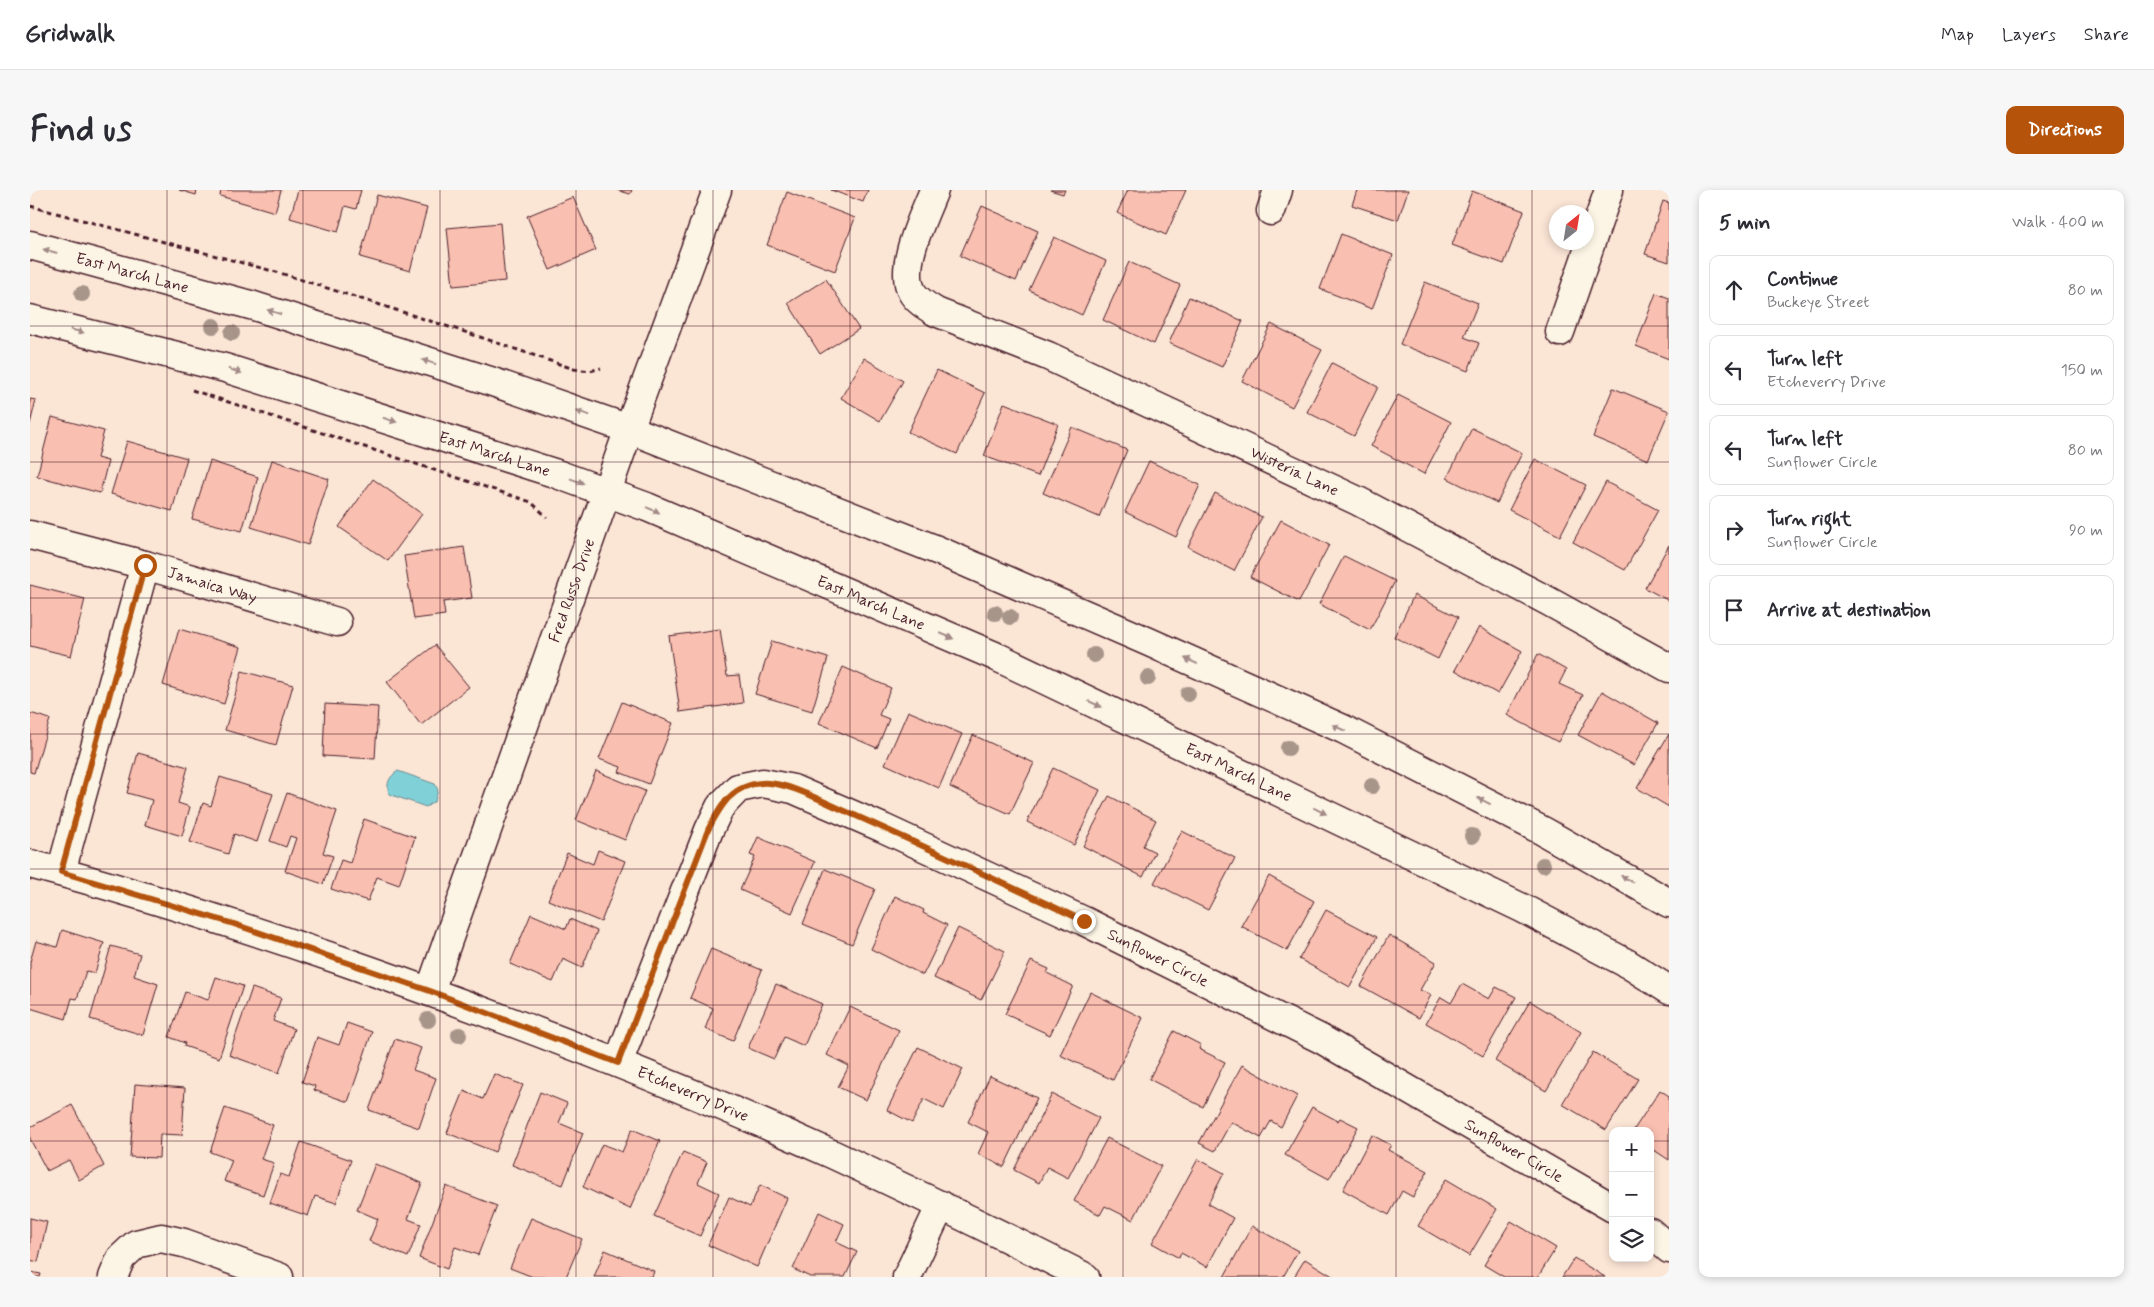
<!DOCTYPE html>
<html lang="en">
<head>
<meta charset="utf-8">
<style>
	:root { --surface:#fff; --page:#f7f7f7; --text:#2b2b33; --muted:#7c7c81; --line:#e1e1e2; --accent:#b45309 }
	body { margin:0; font-family:Mynerve,sans-serif; background:var(--page); color:var(--text) }
	.controls { position:absolute; right:15px; bottom:15px; display:grid; overflow:hidden; border-radius:10px; box-shadow:0 2px 8px #0003 }
	.controls button { width:45px; height:45px; display:grid; place-items:center; padding:0; border:0; border-bottom:1px solid var(--line); background:var(--surface); color:var(--text); font:25px sans-serif }
	.compass { position:absolute; left:1519px; top:15px; width:45px; height:45px; border-radius:50%; background:var(--surface); box-shadow:0 2px 8px #0003; rotate:30deg }
	.stop { position:absolute; width:15px; height:15px; margin:-11px; border:4px solid #b45309; border-radius:50%; background:#fff }
	.stop.end { background:#b45309; border-color:#fff; box-shadow:0 1px 5px #0008 }
	.list { margin:0; padding:0; list-style:none }
	h2 { display:flex; justify-content:space-between; align-items:center; height:65px; margin:0; padding:0 20px; font-size:21px }
	h2 small { font-size:16px; font-weight:400; color:var(--muted) }
	.list li { display:grid; grid-template-columns:32px 1fr auto; gap:15px; align-items:center; box-sizing:border-box; height:70px; margin:0 10px 10px; padding:0 10px; border:1px solid var(--line); border-radius:10px }
	.list b { display:block; font-size:19px; white-space:nowrap }
	.list p { margin:0; font-size:16px; white-space:nowrap; color:var(--muted) }
	.list em { font-size:16px; font-style:normal; color:var(--muted) }
	.icon { flex:none; width:28px; height:28px; fill:none; stroke:currentColor; stroke-width:2; stroke-linecap:round; stroke-linejoin:round }
	.map { position:relative; flex:none; width:1639px; height:1087px; overflow:hidden; border-radius:10px }
	header { display:flex; align-items:center; gap:30px; box-sizing:border-box; height:70px; padding:0 25px; background:var(--surface); border-bottom:1px solid var(--line) }
	header strong { font-size:24px }
	nav { display:flex; gap:28px; margin-inline-start:auto; font-size:18px }
	.intro { display:flex; align-items:center; justify-content:space-between; box-sizing:border-box; height:120px; padding:0 30px }
	h1 { margin:0; font-size:35px }
	.button { padding:12px 22px; border-radius:10px; background:var(--accent); color:#fff; font-size:18px; font-weight:700 }
	main { display:flex; gap:30px; padding:0 30px }
	aside { flex:1; background:var(--surface); border-radius:10px; box-shadow:0 2px 8px #0003 }
	.map>svg:first-child { display:block }
	.water { fill:#80d1d7; stroke:#6a8a92 }
	.building { fill:#f9bfb0; stroke:#4a1f2b }
	.lines { fill:none; stroke-linecap:round; stroke-linejoin:round }
	.street-casing { stroke:#4a1f2b; stroke-width:31 }
	.secondary-casing { stroke:#4a1f2b; stroke-width:31 }
	.path { stroke:#4a1f2b; stroke-width:3; stroke-dasharray:5 4; stroke-linecap:butt }
	.street { stroke:#fcf5e5; stroke-width:28 }
	.secondary { stroke:#fcf5e5; stroke-width:28 }
	.tree { fill:#a8958a }
	.oneway { fill:#a38a88 }
	.route { stroke:#b45309; stroke-width:6 }
	.grid { fill:none; stroke:#4a1f2b; stroke-width:1; stroke-opacity:0.55 }
	.labels { text-anchor:middle; dominant-baseline:central; stroke-width:5; stroke-linejoin:round; paint-order:stroke }
	.street-label { font-size:16px; fill:#4a1f2b; stroke:#fcf5e5 }
</style>
</head>
<body>
<header>
<strong>Gridwalk</strong>
<nav><a>Map</a><a>Layers</a><a>Share</a></nav>
</header>
<div class="intro"><h1>Find us</h1><a class="button">Directions</a></div>
<main>
<div class="map">
<svg width="1639" height="1087" viewBox="0 0 1639 1087">
	<rect width="100%" height="100%" fill="#fbe5d5"/>
	<filter id="ink" filterUnits="userSpaceOnUse"><feTurbulence type="fractalNoise" baseFrequency=".02" numOctaves="2"/><feDisplacementMap in="SourceGraphic" scale="10" xChannelSelector="R" yChannelSelector="G"/><feConvolveMatrix kernelMatrix="1 2 1 2 8 2 1 2 1" color-interpolation-filters="sRGB"/></filter>
	<g filter="url(#ink)">
		<path class="water" d="M368,581l37,13 3,6 -3,11 -9,6 -37,-13c-3,-11 0,-17 9,-23z"/>
		<g class="building">
			<path d="M149,0h18l-1,5z"/>
			<path d="M191,0h60l-6,22 -55,-16z"/>
			<path d="M268,0h63l-5,19 -11,-3 -7,26 -48,-14z"/>
			<path d="M587,0h15l-2,4z"/>
			<path d="M801,0h37l-5,12z"/>
			<path d="M1020,0h15l-2,4z"/>
			<path d="M1098,0h58l-20,45 -49,-22z"/>
			<path d="M1327,0h51l-10,30 -46,-15z"/>
			<path d="M1442,1l52,20 -20,53 -52,-19z"/>
			<path d="M757,2l68,26 -20,53 -68,-26z"/>
			<path d="M347,5l50,13 -17,63 -50,-14z"/>
			<path d="M543,7l23,53 -46,20 -23,-54z"/>
			<path d="M1633,11l6,2v59l-24,-8z"/>
			<path d="M952,16l56,25 -22,50 -56,-25z"/>
			<path d="M470,33l5,58 -52,5 -6,-58z"/>
			<path d="M1311,44l52,21 -21,54 -52,-20z"/>
			<path d="M1024,47l52,24 -24,54 -53,-25z"/>
			<path d="M1099,72l51,23 -26,59 -51,-24z"/>
			<path d="M796,89l33,50 -39,25 -32,-51z"/>
			<path d="M1395,92l53,21 -14,34 15,6 -11,28 -68,-27z"/>
			<path d="M1626,103l13,5v61l-33,-13z"/>
			<path d="M1159,107l54,24 -21,46 -53,-24z"/>
			<path d="M1241,134l51,26 -30,57 -50,-26z"/>
			<path d="M834,168l39,23 -23,40 -39,-23z"/>
			<path d="M1302,173l46,24 -24,49 -47,-24z"/>
			<path d="M907,180l48,23 -28,61 -49,-22z"/>
			<path d="M1583,198l56,23 -21,49 -55,-23z"/>
			<path d="M1368,205l53,27 -27,52 -53,-28z"/>
			<path d="M0,209l6,1 -6,24z"/>
			<path d="M974,213l54,21 -20,52 -54,-20z"/>
			<path d="M22,227l52,14 -7,27 11,3 -8,32 -63,-17z"/>
			<path d="M1042,237l55,23 -28,67 -56,-24z"/>
			<path d="M1442,238l50,25 -25,50 -50,-25z"/>
			<path d="M97,251l60,17 -15,53 -61,-17z"/>
			<path d="M1505,269l51,26 -26,51 -51,-26z"/>
			<path d="M242,270l57,19 -21,66 -57,-18z"/>
			<path d="M180,271l48,16 -16,54 -50,-12z"/>
			<path d="M1119,271l51,24 -24,52 -51,-25z"/>
			<path d="M343,289l49,35 -34,47 -49,-34z"/>
			<path d="M1576,292l52,28 -33,60 -52,-28z"/>
			<path d="M1185,303l47,24 -28,54 -46,-24z"/>
			<path d="M1251,330l48,25 -30,57 -49,-25z"/>
			<path d="M1639,355v56l-24,-13z"/>
			<path d="M434,357l8,51 -29,4 2,13 -31,4 -10,-63z"/>
			<path d="M1314,366l51,25 -25,49 -51,-26z"/>
			<path d="M0,395l55,14 -14,57 -41,-10z"/>
			<path d="M1384,405l44,22 -20,42 -44,-22z"/>
			<path d="M1449,437l43,24 -24,43 -43,-24z"/>
			<path d="M149,439l62,18 -17,57 -61,-19z"/>
			<path d="M690,439l7,47 12,-1 4,28 -63,9 -11,-76z"/>
			<path d="M742,451l56,17 -16,53 -57,-17z"/>
			<path d="M405,455l34,42 -48,38 -34,-43z"/>
			<path d="M1508,464l28,16 -7,14 24,11 -25,47 -51,-27z"/>
			<path d="M813,477l48,21 -12,27 10,4 -12,29 -58,-25z"/>
			<path d="M212,481l51,14 -17,60 -51,-15z"/>
			<path d="M1572,501l56,32 -24,42 -56,-30z"/>
			<path d="M592,512l51,21 -24,61 -30,-12 2,-5 -22,-8z"/>
			<path d="M295,514l53,3 -3,52 -52,-3z"/>
			<path d="M878,521l54,23 -23,54 -54,-24z"/>
			<path d="M0,523l20,6 -16,54 -4,-1z"/>
			<path d="M1639,544v73l-32,-19z"/>
			<path d="M943,545l61,28 -24,51 -60,-27z"/>
			<path d="M108,563l50,14 -10,36 12,4 -8,29 -37,-11 7,-25 -25,-7z"/>
			<path d="M1023,578l47,22 -26,55 -47,-23z"/>
			<path d="M566,581l49,20 -20,49 -49,-20z"/>
			<path d="M190,587l53,17 -16,48 -23,-8 -6,20 -38,-12 13,-39 8,3z"/>
			<path d="M257,603l50,18 -14,42 10,3 -10,28 -38,-13 11,-33 -6,-2 -4,11 -16,-6z"/>
			<path d="M1079,606l47,24 -13,26 12,6 -12,25 -60,-31z"/>
			<path d="M334,629l51,18 -16,48 -22,-8 -9,24 -37,-12 10,-29 9,3z"/>
			<path d="M1152,641l53,27 -27,52 -54,-27z"/>
			<path d="M728,647l57,25 -23,51 -52,-23 15,-33 -5,-2z"/>
			<path d="M568,660l27,11 -24,61 -53,-22 19,-47 26,11z"/>
			<path d="M795,679l50,20 -23,55 -49,-20z"/>
			<path d="M1239,686l45,25 -27,50 -46,-25z"/>
			<path d="M865,706l29,14 -1,3 24,12 -24,50 -52,-26z"/>
			<path d="M1296,720l51,27 -27,50 -51,-28z"/>
			<path d="M501,724l35,15 4,-10 27,12 -15,37 -19,-9 -10,23 -43,-18z"/>
			<path d="M928,738l47,23 -24,49 -47,-22z"/>
			<path d="M32,740l42,13 -9,30 -9,-2 -9,28 -5,-1 -6,21 -36,-11v-46l6,-21 21,6z"/>
			<path d="M1359,745l47,27 -16,28 11,5 -12,23 -58,-32z"/>
			<path d="M81,756l29,8 -6,22 24,8 -15,51 -53,-16z"/>
			<path d="M681,759l51,21 -29,71 -28,-12 8,-21 -23,-10z"/>
			<path d="M1001,771l18,8 -2,4 26,13 -23,49 -45,-21z"/>
			<path d="M186,787l27,9 -24,72 -35,-12 1,-3 -16,-6 16,-45 23,8z"/>
			<path d="M746,794l46,20 -18,42 -20,-9 -10,22 -26,-11z"/>
			<path d="M1432,794l27,15 7,-12 20,10 -33,59 -57,-33 15,-26 10,6z"/>
			<path d="M222,798l29,10 -8,23 21,8 -15,44 -50,-18z"/>
			<path d="M1060,802l53,26 -30,62 -53,-25z"/>
			<path d="M1500,811l51,31 -35,59 -51,-30z"/>
			<path d="M820,817l49,23 -33,70 -28,-13 11,-21 -22,-11z"/>
			<path d="M317,833l25,9 -24,70 -34,-12 1,-4 -13,-4 15,-45 22,8z"/>
			<path d="M1144,841l27,14 -2,4 26,13 -22,45 -54,-28z"/>
			<path d="M365,849l26,9 -8,22 23,8 -17,50 -50,-18z"/>
			<path d="M888,857l45,22 -19,40 -20,-10 -12,24 -25,-13z"/>
			<path d="M1563,862l45,27 -32,51 -44,-26z"/>
			<path d="M1212,875l55,31 -16,31 -10,-6 -10,17 -30,-16 -16,29 -16,-8z"/>
			<path d="M464,884l29,11 -28,67 -48,-19 17,-42 19,8z"/>
			<path d="M960,886l47,22 -33,69 -26,-13 10,-22 -20,-10z"/>
			<path d="M105,894l50,4 -3,47 -22,-1 -1,24 -29,-1z"/>
			<path d="M1630,900l9,6v64l-15,-10 -4,5v-24h-17z"/>
			<path d="M510,902l27,11 -8,20 24,10 -20,52 -51,-20z"/>
			<path d="M1022,904l47,24 -31,60 -21,-11 -8,16 -25,-13z"/>
			<path d="M42,915l32,61 -25,14 -10,-20 -22,11 -17,-32v-12z"/>
			<path d="M1282,917l26,14 2,-3 18,9 -29,52 -44,-24z"/>
			<path d="M195,918l48,17 -12,34 13,4 -11,32 -39,-14 8,-21 -22,-8z"/>
			<path d="M602,939l28,12 -30,68 -47,-22 19,-43 20,8z"/>
			<path d="M1342,945l19,10 -3,5 40,21 -15,26 -11,-6 -13,24 -46,-25z"/>
			<path d="M1077,948l54,28 -28,54 -28,-14 -5,9 -26,-14z"/>
			<path d="M271,952l50,18 -15,43 -21,-7 -7,20 -38,-13 10,-29 9,3z"/>
			<path d="M653,962l24,10 -9,21 21,10 -19,43 -46,-20z"/>
			<path d="M1168,969l26,14 -16,31 25,14 -26,49 -26,-14 -2,5 -27,-15z"/>
			<path d="M345,974l47,19 -14,36 13,5 -13,33 -39,-16 9,-22 -21,-9z"/>
			<path d="M1416,989l51,30 -28,47 -51,-30z"/>
			<path d="M730,995l27,13 -30,69 -49,-22 21,-48 21,10z"/>
			<path d="M416,996l51,20 -19,49 -23,-8 -8,22 -28,-11z"/>
			<path d="M789,1022l25,12 -8,18 21,10 -12,25h-35l-17,-8z"/>
			<path d="M0,1028l17,4 -9,40 -8,-2z"/>
			<path d="M501,1028l51,21 -16,38h-33l-23,-9z"/>
			<path d="M1481,1031l45,27 -18,29h-34l-20,-12z"/>
			<path d="M1222,1036l46,25 -15,26h-59z"/>
			<path d="M575,1060l49,21 -2,6h-58z"/>
			<path d="M1544,1068l31,19h-43z"/>
			<path d="M1275,1069l29,18h-40z"/>
			<path d="M0,1082l11,2 -1,3h-10z"/>
		</g>
		<g class="lines">
			<defs>
				<g id="street">
					<path id="s1" d="M904,0c-10,26 -36,76 -22,102 5,9 16,15 24,20l112,44 310,145 190,100 121,67"/>
					<path d="M1241,21l7,-21"/>
					<path d="M1530,142l49,-142"/>
					<path id="s2" d="M0,345l115,30 192,57"/>
					<path id="s3" d="M0,674c105,28 208,61 310,96 167,58 333,122 494,195 84,39 168,80 251,122"/>
					<path d="M31,682l84,-307"/>
					<path id="s4" d="M400,801l199,-562 88,-239"/>
					<path id="s5" d="M588,873l91,-233 11,-23 18,-19 25,-5 30,6 90,39 201,93 237,118 292,169"/>
					<path d="M1620,1042l19,17"/>
					<path d="M83,1087l8,-19 15,-14 25,-6 23,5 95,34"/>
					<path d="M877,1087l34,-72"/>
				</g>
				<g id="secondary">
					<path id="s6" d="M0,55l224,61 233,74 142,49 308,121 212,92 194,87 200,102 126,72"/>
					<path id="s7" d="M0,129l195,49 329,105 93,34 348,149 527,252 106,56 41,26"/>
				</g>
			</defs>
			<use href="#street" class="street-casing"/>
			<use href="#secondary" class="secondary-casing"/>
			<g class="path">
				<path d="M0,16l250,67 191,61 103,35 16,2 11,-3"/>
				<path d="M162,200l339,112 16,15"/>
			</g>
			<use href="#street" class="street"/>
			<use href="#secondary" class="secondary"/>
		</g>
		<g class="tree">
			<circle cx="52" cy="104" r="8"/>
			<circle cx="183" cy="136" r="8"/>
			<circle cx="202" cy="143" r="8"/>
			<circle cx="965" cy="423" r="8"/>
			<circle cx="980" cy="427" r="8"/>
			<circle cx="1064" cy="465" r="8"/>
			<circle cx="1118" cy="488" r="8"/>
			<circle cx="1158" cy="504" r="8"/>
			<circle cx="1258" cy="558" r="8"/>
			<circle cx="1342" cy="596" r="8"/>
			<circle cx="1442" cy="646" r="8"/>
			<circle cx="1513" cy="675" r="8"/>
			<circle cx="398" cy="830" r="8"/>
			<circle cx="429" cy="845" r="8"/>
		</g>
		<defs><path id="oneway-solid" d="M-6-.8H1V-3.2L6.5 0L1 3.2V.8H-6Z" transform="scale(1.25)"/></defs>
		<g class="oneway">
			<use href="#oneway-solid" transform="translate(20 61) rotate(-165)"/>
			<use href="#oneway-solid" transform="translate(244 122) rotate(-162)"/>
			<use href="#oneway-solid" transform="translate(47 141) rotate(14)"/>
			<use href="#oneway-solid" transform="translate(399 172) rotate(-162)"/>
			<use href="#oneway-solid" transform="translate(205 181) rotate(18)"/>
			<use href="#oneway-solid" transform="translate(553 223) rotate(-161)"/>
			<use href="#oneway-solid" transform="translate(360 230) rotate(18)"/>
			<use href="#oneway-solid" transform="translate(547 291) rotate(20)"/>
			<use href="#oneway-solid" transform="translate(623 320) rotate(23)"/>
			<use href="#oneway-solid" transform="translate(917 446) rotate(23)"/>
			<use href="#oneway-solid" transform="translate(1161 471) rotate(-156)"/>
			<use href="#oneway-solid" transform="translate(1065 514) rotate(25)"/>
			<use href="#oneway-solid" transform="translate(1309 538) rotate(-155)"/>
			<use href="#oneway-solid" transform="translate(1454 611) rotate(-153)"/>
			<use href="#oneway-solid" transform="translate(1290 621) rotate(26)"/>
			<use href="#oneway-solid" transform="translate(1597 689) rotate(-150)"/>
		</g>
	</g>
	<g class="lines" filter="url(#ink)">
		<path class="route" d="M115,375l-84,307 173,52 196,67 188,72 90,-233c13,-25 24,-45 54,-47 23,-2 62,19 83,28 80,35 159,73 239,110"/>
	</g>
	<path class="grid" d="M137,0v1087M273,0v1087M410,0v1087M546,0v1087M683,0v1087M820,0v1087M956,0v1087M1093,0v1087M1229,0v1087M1366,0v1087M1502,0v1087M0,136h1639M0,272h1639M0,408h1639M0,544h1639M0,679h1639M0,815h1639M0,951h1583M1620,951h19"/>
	<g class="labels">
		<g class="street-label">
			<text stroke="none"><textPath href="#s6" startOffset="106">East March Lane</textPath></text>
			<text stroke="none"><textPath href="#s7" startOffset="484">East March Lane</textPath></text>
			<text stroke="none"><textPath href="#s1" startOffset="531">Wisteria Lane</textPath></text>
			<text stroke="none"><textPath href="#s2" startOffset="189">Jamaica Way</textPath></text>
			<text stroke="none"><textPath href="#s4" startOffset="425">Fred Russo Drive</textPath></text>
			<text stroke="none"><textPath href="#s7" startOffset="889">East March Lane</textPath></text>
			<text stroke="none"><textPath href="#s7" startOffset="1294">East March Lane</textPath></text>
			<text stroke="none"><textPath href="#s5" startOffset="760">Sunflower Circle</textPath></text>
			<text stroke="none"><textPath href="#s3" startOffset="702">Etcheverry Drive</textPath></text>
			<text stroke="none"><textPath href="#s5" startOffset="1165">Sunflower Circle</textPath></text>
		</g>
	</g>
</svg>
<div class="controls">
<button>+</button>
<button>−</button>
<button><svg class="icon" aria-label="layers" viewBox="0 0 24 24"><path d="M12 4l9 5-9 5-9-5zM3 14l9 5 9-5"/></svg></button>
</div>
<svg class="compass" viewBox="-18 -18 36 36"><path d="M0-13l5 13h-10z" fill="#e53935"/><path d="M0 13l5-13h-10z" fill="#7c7c81"/></svg>
<div class="stop" style="left:115px;top:375px"></div>
<div class="stop end" style="left:1054px;top:731px"></div>
</div>
<aside>
<h2>5 min<small>Walk · 400 m</small></h2>
<ul class="list">
<li><svg class="icon" aria-label="ahead" viewBox="0 0 24 24"><path d="M12 20V5M6 11l6-6 6 6"/></svg><div><b>Continue</b><p>Buckeye Street</p></div><em>80 m</em></li>
<li><svg class="icon" aria-label="left" viewBox="0 0 24 24"><path d="M17 20v-9H6M10 6l-5 5 5 5"/></svg><div><b>Turn left</b><p>Etcheverry Drive</p></div><em>150 m</em></li>
<li><svg class="icon" aria-label="left" viewBox="0 0 24 24"><path d="M17 20v-9H6M10 6l-5 5 5 5"/></svg><div><b>Turn left</b><p>Sunflower Circle</p></div><em>80 m</em></li>
<li><svg class="icon" aria-label="right" viewBox="0 0 24 24"><path d="M7 20v-9h11M14 6l5 5-5 5"/></svg><div><b>Turn right</b><p>Sunflower Circle</p></div><em>90 m</em></li>
<li><svg class="icon" aria-label="arrive" viewBox="0 0 24 24"><path d="M6 21V4h12l-3 4 3 4H6"/></svg><div><b>Arrive at destination</b></div></li>
</ul>
</aside>
</main>
</body>
</html>
